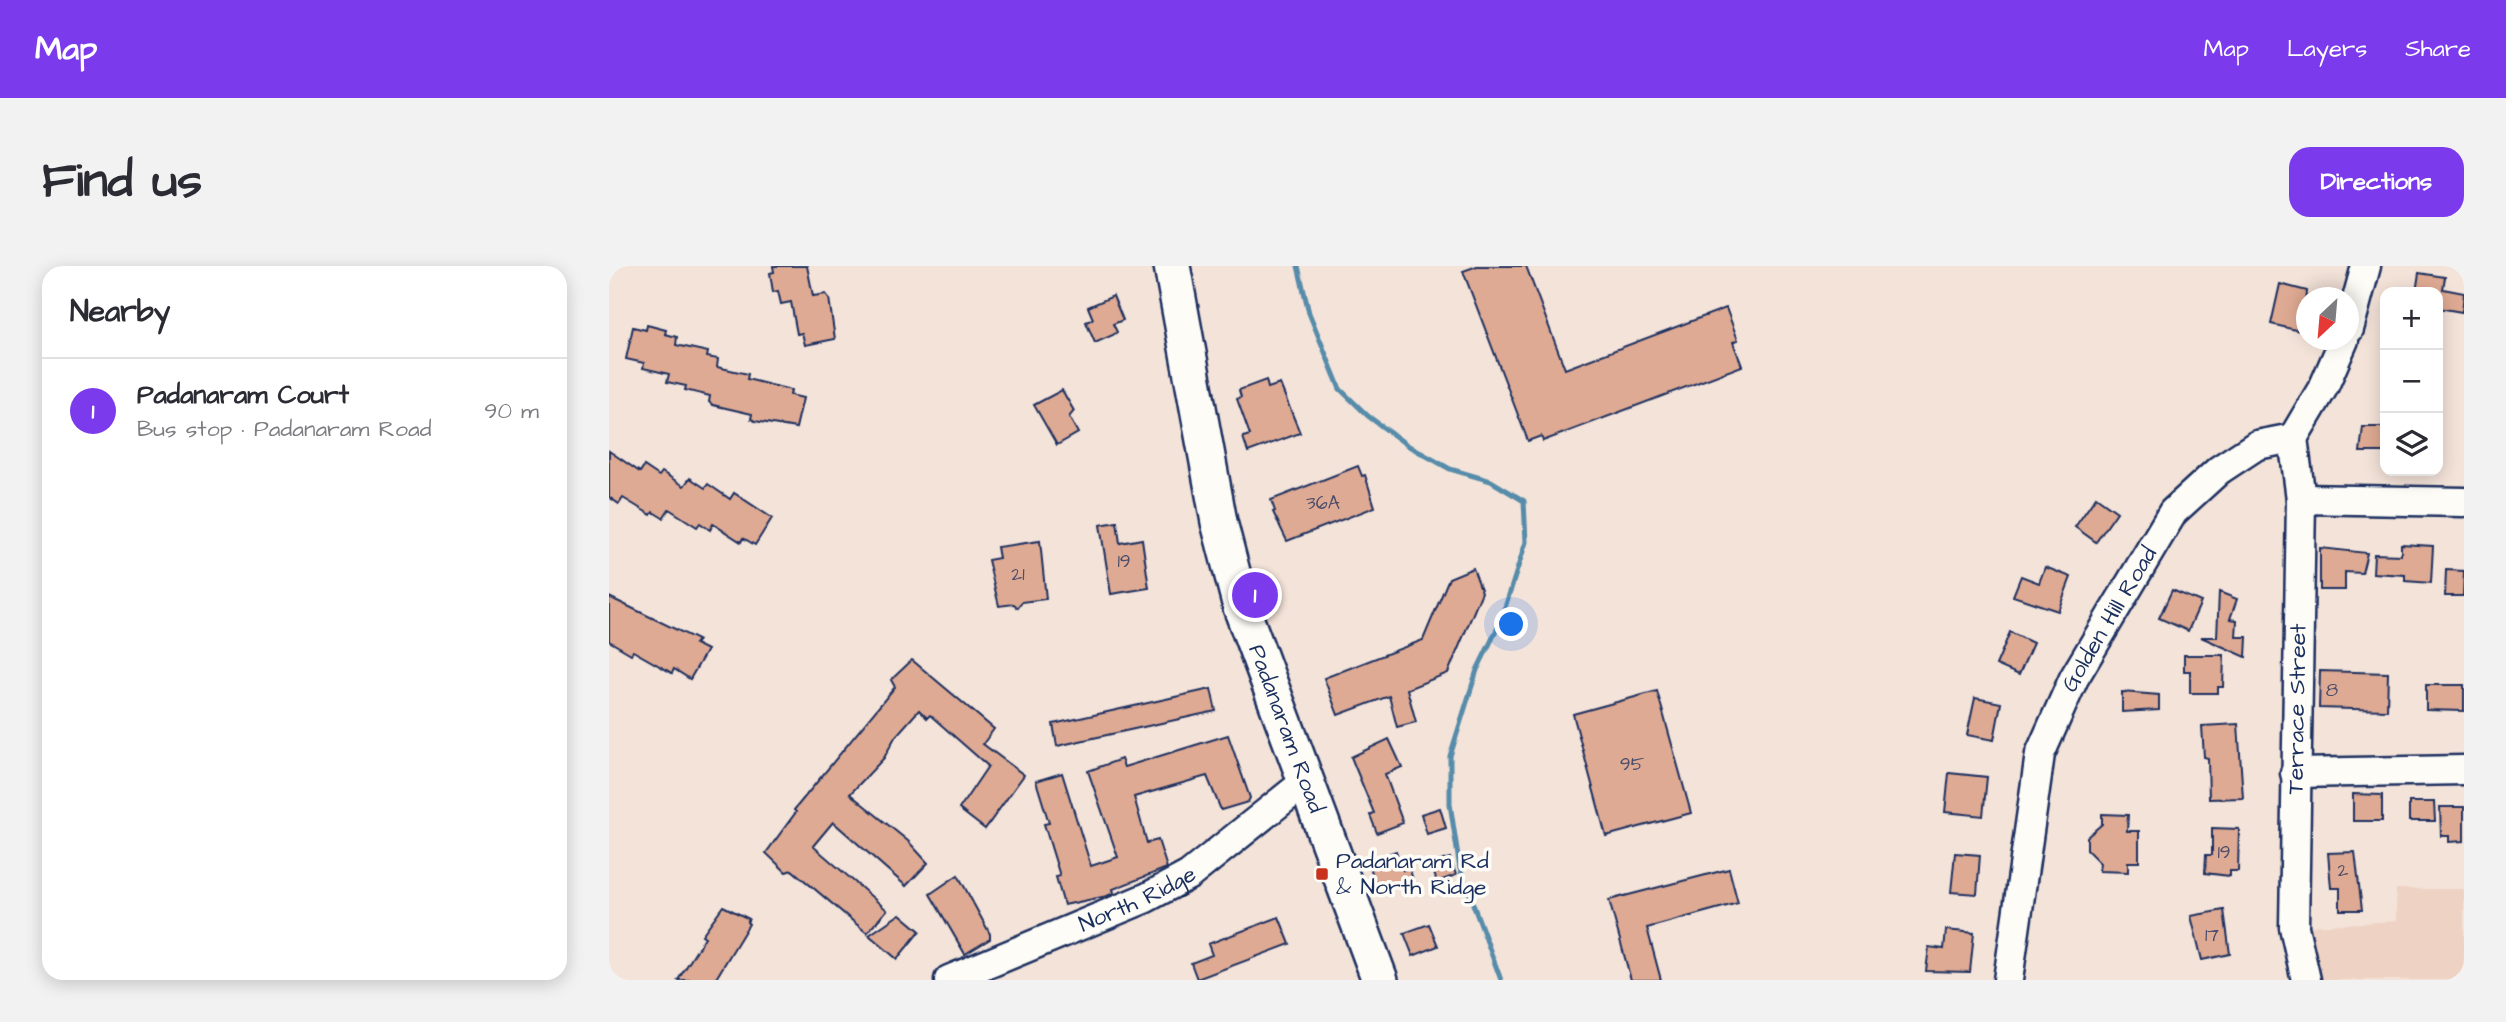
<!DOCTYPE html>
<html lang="en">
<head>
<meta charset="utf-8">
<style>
	:root { --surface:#fff; --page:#f2f2f3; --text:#2b2b33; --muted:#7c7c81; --line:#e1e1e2; --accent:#7c3aed }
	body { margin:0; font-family:"Architects Daughter",sans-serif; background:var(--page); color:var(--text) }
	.controls { position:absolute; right:21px; top:21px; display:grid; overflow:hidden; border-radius:14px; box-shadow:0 4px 18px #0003 }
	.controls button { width:63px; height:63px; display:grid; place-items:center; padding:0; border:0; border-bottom:2px solid var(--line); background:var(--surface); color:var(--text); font:35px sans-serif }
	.compass { position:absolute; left:1687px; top:21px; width:63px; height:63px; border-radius:50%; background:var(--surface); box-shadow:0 4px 18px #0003; rotate:206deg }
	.you { position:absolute; left:903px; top:359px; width:24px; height:24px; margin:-18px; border:5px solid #fff; border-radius:50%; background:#1a73e8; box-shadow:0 0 0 10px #1a73e833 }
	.badge { display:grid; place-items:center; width:46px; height:46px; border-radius:50%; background:var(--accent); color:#fff; font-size:23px; font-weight:700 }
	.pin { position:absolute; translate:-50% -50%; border:4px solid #fff; box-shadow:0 2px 7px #0006 }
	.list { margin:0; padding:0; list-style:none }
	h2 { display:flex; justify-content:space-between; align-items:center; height:91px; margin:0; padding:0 28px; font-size:30px }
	h2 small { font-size:23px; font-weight:400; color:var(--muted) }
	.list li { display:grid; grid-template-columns:46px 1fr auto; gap:21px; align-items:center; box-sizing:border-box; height:105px; padding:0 28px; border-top:2px solid var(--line) }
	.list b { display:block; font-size:26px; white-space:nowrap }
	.list p { margin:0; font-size:23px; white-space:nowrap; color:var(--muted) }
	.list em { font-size:23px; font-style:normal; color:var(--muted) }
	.icon { flex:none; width:38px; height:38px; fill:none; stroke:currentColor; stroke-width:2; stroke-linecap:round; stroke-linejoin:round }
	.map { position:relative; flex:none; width:1855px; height:714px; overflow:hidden; border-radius:21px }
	header { display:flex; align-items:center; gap:42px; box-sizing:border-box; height:98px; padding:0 35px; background:var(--accent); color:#fff }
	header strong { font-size:33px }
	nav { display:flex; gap:38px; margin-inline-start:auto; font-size:24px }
	.intro { display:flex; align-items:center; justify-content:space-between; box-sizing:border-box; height:168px; padding:0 42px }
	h1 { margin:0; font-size:49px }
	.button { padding:18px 32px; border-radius:21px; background:var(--accent); color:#fff; font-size:24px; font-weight:700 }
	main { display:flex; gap:42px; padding:0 42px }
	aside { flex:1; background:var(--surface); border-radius:21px; box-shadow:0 4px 18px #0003 }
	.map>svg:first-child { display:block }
	.built { fill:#eed2c4 }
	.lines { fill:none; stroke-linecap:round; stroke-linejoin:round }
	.stream { stroke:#568caa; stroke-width:5 }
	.building { fill:#dfaa93; stroke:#1b2f5e; stroke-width:2 }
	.minor-casing { stroke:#1b2f5e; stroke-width:33 }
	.major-casing { stroke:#1b2f5e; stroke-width:40 }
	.minor { stroke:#fdfcf7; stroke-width:28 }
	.major { stroke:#fdfcf7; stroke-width:35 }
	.poi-dot { fill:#c8321e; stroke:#fdfcf7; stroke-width:2.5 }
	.labels { text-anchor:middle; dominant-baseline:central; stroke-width:7; stroke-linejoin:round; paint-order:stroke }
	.number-label { font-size:19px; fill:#4c4e6b }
	.street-label { font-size:23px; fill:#1b2f5e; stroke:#fdfcf7 }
	.poi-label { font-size:23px; fill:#1b2f5e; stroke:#fdfcf7; text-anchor:start }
</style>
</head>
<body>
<header>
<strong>Map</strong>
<nav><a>Map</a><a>Layers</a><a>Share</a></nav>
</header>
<div class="intro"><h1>Find us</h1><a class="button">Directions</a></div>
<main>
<aside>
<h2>Nearby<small></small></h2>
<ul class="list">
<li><span class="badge">1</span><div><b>Padanaram Court</b><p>Bus stop · Padanaram Road</p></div><em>90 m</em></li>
</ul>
</aside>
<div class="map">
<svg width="1855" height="714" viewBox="0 0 1855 714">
	<rect width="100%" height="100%" fill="#f4e3d9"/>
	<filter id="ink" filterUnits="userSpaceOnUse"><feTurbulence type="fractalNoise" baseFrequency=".0143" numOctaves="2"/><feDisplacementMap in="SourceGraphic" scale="14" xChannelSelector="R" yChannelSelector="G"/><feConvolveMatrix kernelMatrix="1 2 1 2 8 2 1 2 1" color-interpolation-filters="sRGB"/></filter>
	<g filter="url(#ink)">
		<path class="built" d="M1787,623h68v91h-142l-12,-54 86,-5z"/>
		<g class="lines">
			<path class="stream" d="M689,0l11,47 31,76 28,27 39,29 43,24 41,12 33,20 2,41 -26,81 -23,47 -27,86v48l10,65 41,111"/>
		</g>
		<g class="building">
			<path d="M164,0h34l6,30 13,-2 3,4 6,41 -30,6 -3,-12 -5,1 -6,-32 -10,2 -3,-13 -5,1 -3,-19 4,-1z"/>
			<path d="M868,0h49l39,103 161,-61 12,32 -5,2 9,24 -199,75 -2,-5 -13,5 -65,-170z"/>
			<path d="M1810,7l26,4 -2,12 21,4 -2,19 -24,-4v-16h-22z"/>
			<path d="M1671,18l27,7 -3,41 -33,-8z"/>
			<path d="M504,30l10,24 -10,4 4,8 -4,3 -18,8 -9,-21 7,-3 -5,-12z"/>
			<path d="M38,59l19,5 -1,4 12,3 -1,8 32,7 -1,5 11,2 -1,8 31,7 -1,5 44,11 -1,5 13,3 -7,30 -41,-7 -4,-2 1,-5 -39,-9 -4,-3 1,-6 -25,-6 1,-4 -19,-4 2,-8 -26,-6 1,-5 -18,-4 7,-32 13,3z"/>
			<path d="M657,114l2,8 12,-4 20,49 -52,19 -5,-15 7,-2 -13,-36 4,-2 -2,-7z"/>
			<path d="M453,124l12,21 -5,6 9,16 -21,12 -23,-40z"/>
			<path d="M1754,161h22v25h-25z"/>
			<path d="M0,185l31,21 4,-6 15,10 3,-4 22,14 6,-8 15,10 3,-4 22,15 4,-6 38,25 -17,27 -12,-7 -2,4 -28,-18 -3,6 -10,-7 -3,4 -28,-18 -6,9 -10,-6 -2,3 -28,-17 -4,6 -10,-7z"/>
			<path d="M749,200l4,10 3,-1 10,32 -88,34 -14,-29 2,-1 -4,-11z"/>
			<path d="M1487,231l21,15 -21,30 -21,-15z"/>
			<path d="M508,256l3,21 22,-4 7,49 -38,6 -11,-69z"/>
			<path d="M431,275l6,58 -24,3 -4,6 -4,-4 -15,2 -11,-46 11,-2 -2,-11z"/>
			<path d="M1792,278l32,2 -2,37 -26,-2v-6l-32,-2 1,-19 27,1z"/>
			<path d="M1711,282l47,5 -5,20 -17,-1v18h-25z"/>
			<path d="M1436,301l26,10 -13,34 -45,-15 8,-20 18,7z"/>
			<path d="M864,302l9,24 -34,81 -41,16 9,33 -19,5 -8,-31 -51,19 -14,-37 99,-38 26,-62z"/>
			<path d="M1837,304l18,1 -1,25h-18z"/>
			<path d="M1563,324l29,12 -13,29 -29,-13z"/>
			<path d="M1610,326l18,7 -7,20 7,1 -1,17h11l-1,20 -45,-20h16z"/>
			<path d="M0,331l89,43 -3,4 12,6 -17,29 -16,-10 -2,4 -39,-22 -2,3 -22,-13z"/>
			<path d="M1401,366l23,11 -14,32 -23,-10z"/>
			<path d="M1575,389h40l-1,32h-5v6h-28v-22h-6z"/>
			<path d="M303,394l82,69 -11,15 41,31 -39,54 -26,-20 29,-43 -58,-51 -3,3 -8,-8 -24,27 -11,21 -34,36 58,47 20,22 -22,23 -73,-64 -20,24 74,64 -20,23 -75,-63 -6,2 -20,-19 30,-41 -2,-2 101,-123 -4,-7z"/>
			<path d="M1711,405l68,2 -1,37 -68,-2z"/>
			<path d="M1817,419h38v26l-38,-1z"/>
			<path d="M602,423l5,22 -159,35 -4,-22z"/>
			<path d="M1048,425l34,122 -85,23 -33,-122z"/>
			<path d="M1513,426l37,3v15l-37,2z"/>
			<path d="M1366,432l26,5 -7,37 -27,-5z"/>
			<path d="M1629,458l5,74 -34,1 -1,-41 -4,-1 -2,-31z"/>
			<path d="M619,469l22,63 -2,4 -27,8 -14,-34 -73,21 13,46 11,-3 9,28 -54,21 1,4 -7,3 -43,9 -8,-28 4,-1 -16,-52 5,-1 -13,-42 26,-8 29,93 27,-9 -30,-86 33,-12 3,8z"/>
			<path d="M780,473l13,28 -17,7 18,49 -26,10 -7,-18 4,-2 -23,-56z"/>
			<path d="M1340,507l38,4 -4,39 -38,-4z"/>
			<path d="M1744,528l29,1v26h-29z"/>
			<path d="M1800,536h25l1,19h-26z"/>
			<path d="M1831,541h24v34l-15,1v-6h-8z"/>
			<path d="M831,542l6,20 -19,6 -6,-20z"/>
			<path d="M1493,548l26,1 -1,16h12v31h-11v10l-29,-1 1,-8 -13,-13v-13l15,-13z"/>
			<path d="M1603,562l27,1 -1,42h-8v5l-25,-3 1,-18h6z"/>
			<path d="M787,585l7,19 6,-3 5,16 -15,5 -2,-5 -19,7 -10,-29z"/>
			<path d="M1746,586l7,58h-22v-22h-9l-3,-35z"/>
			<path d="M1346,587l25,2 -3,39 -26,-2z"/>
			<path d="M841,592l6,17 -19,7 -6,-18z"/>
			<path d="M1120,603l9,34 -91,25 14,52h-30l-22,-80z"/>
			<path d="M349,609l32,59v5l-25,15 -35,-60z"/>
			<path d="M114,640l26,13 -2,3 2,2 -34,56h-37l27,-43 -3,-2z"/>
			<path d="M1615,644l6,44 -28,6 -11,-44z"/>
			<path d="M291,648l20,17 -23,28 -28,-24z"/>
			<path d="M670,651l11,27 -93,35 -6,-16 21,-8 -4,-11z"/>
			<path d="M820,658l9,22 -25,10 -9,-23z"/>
			<path d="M1337,664l28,3 -4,39 -44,-1 3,-24 15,2z"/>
		</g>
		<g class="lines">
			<defs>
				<g id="minor">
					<path d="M1740,63l17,-63"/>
					<path d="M1684,172l8,61 -7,428 12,53"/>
					<path d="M1692,233l163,3"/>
					<path d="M1686,507l169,-3"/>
					<path id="s1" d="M340,714l197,-82 43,-23 116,-93"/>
					<path id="s2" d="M1399,714l32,-226 34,-76 99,-166 46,-42 38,-25 36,-7 31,-52 20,-46"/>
				</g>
				<g id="major">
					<path id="s3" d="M563,0l47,256 22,85 139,373"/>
				</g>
			</defs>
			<use href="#minor" class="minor-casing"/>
			<use href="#major" class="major-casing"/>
			<use href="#minor" class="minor"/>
			<use href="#major" class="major"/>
		</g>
	</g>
	<rect class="poi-dot" x="706" y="601" width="14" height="14" rx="3.5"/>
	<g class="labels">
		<g class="number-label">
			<text x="714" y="237">36A</text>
			<text x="515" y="295">19</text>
			<text x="409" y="308">21</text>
			<text x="1723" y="424">8</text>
			<text x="1023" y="498">95</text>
			<text x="1615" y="586">19</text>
			<text x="1734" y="604">2</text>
			<text x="1603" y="669">17</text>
		</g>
		<g class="street-label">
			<text stroke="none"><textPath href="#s2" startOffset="380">Golden Hill Road</textPath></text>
			<text transform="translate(1688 443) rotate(-89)">Terrace Street</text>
			<text stroke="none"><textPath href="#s3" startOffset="478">Padanaram Road</textPath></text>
			<text stroke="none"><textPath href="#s1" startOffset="205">North Ridge</textPath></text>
		</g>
		<g class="poi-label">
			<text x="727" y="595">Padanaram Rd<tspan x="727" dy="26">&amp; North Ridge</tspan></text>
		</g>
	</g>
</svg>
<div class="controls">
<button>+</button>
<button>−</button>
<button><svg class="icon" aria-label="layers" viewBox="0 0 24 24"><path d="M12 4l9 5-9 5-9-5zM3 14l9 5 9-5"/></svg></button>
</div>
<svg class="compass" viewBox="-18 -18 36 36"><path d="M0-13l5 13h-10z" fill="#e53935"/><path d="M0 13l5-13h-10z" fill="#7c7c81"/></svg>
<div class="you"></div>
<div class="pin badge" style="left:646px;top:329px">1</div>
</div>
</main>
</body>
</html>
